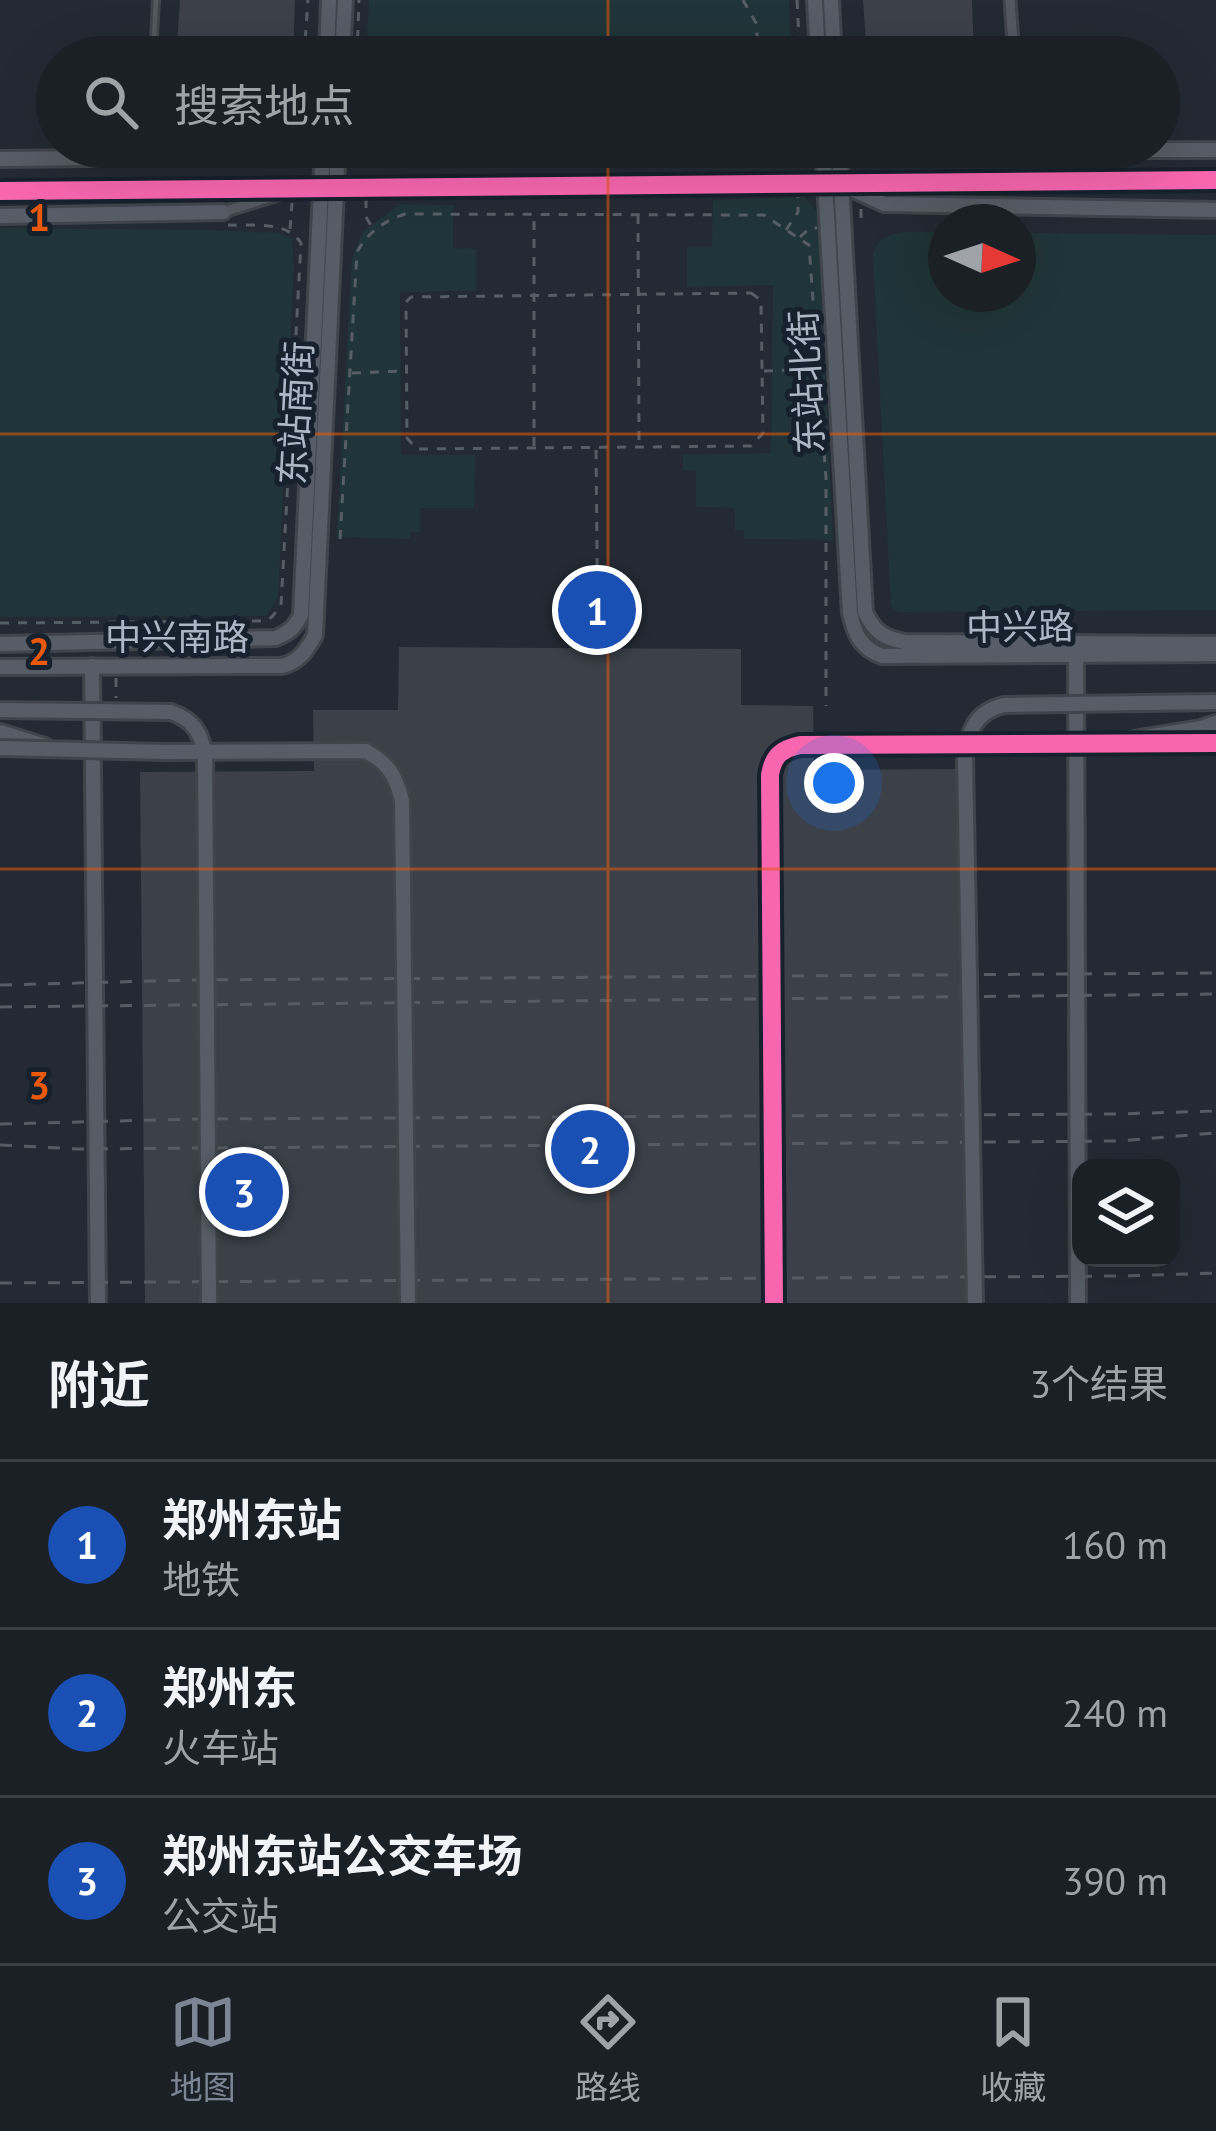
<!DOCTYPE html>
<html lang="zh">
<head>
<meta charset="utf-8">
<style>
	:root { --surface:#1a2026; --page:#23282e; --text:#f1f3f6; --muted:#9fa3a7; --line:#383e43; --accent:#7b8593 }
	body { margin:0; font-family:"PT Sans","Noto Sans SC",sans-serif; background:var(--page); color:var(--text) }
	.controls { position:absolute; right:36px; bottom:36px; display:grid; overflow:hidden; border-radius:24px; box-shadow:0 12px 48px #0002 }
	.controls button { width:108px; height:108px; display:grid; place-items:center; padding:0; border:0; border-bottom:3px solid var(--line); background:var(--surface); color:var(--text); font:60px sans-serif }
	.compass { position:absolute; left:928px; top:204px; width:108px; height:108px; border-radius:50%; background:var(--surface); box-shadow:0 12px 48px #0002; rotate:93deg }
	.you { position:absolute; left:834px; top:783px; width:42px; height:42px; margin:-30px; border:9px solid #fff; border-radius:50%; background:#1a73e8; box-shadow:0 0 0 18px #1a73e833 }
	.badge { display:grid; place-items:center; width:78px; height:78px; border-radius:50%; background:var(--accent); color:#fff; font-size:39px; font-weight:700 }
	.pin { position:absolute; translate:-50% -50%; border:6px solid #fff; box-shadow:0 3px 12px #0006 }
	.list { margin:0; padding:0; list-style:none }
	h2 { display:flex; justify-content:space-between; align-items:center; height:156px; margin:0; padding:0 48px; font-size:51px }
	h2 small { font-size:39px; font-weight:400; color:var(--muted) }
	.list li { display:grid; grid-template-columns:78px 1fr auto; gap:36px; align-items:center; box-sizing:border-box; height:168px; padding:0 48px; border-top:3px solid var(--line) }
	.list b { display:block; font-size:45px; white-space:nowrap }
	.list p { margin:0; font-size:39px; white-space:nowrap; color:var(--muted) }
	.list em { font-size:39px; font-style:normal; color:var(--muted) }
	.icon { flex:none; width:66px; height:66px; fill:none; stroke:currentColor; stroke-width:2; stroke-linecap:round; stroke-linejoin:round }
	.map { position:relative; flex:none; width:1216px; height:1303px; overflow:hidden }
	.search { position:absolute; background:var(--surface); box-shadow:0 12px 48px #0002; left:36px; right:36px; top:36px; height:132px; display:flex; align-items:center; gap:30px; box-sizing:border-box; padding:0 42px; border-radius:66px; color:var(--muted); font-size:45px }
	.sheet { height:660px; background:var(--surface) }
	nav { display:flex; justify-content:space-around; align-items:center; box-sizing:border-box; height:168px; border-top:3px solid var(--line); background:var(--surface); font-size:33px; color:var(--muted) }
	nav a { display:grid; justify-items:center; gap:6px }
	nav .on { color:var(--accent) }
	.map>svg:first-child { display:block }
	.green { fill:#203539 }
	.building { fill:#3b4049 }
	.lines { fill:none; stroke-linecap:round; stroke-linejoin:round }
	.lane-casing { stroke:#40454c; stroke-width:10 }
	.street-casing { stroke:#40454c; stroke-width:15 }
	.secondary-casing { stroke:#40454c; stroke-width:20 }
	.path { stroke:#565d64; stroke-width:3; stroke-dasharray:9 9; stroke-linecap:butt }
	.lane { stroke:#535861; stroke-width:4.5 }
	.street { stroke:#535861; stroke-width:9 }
	.secondary { stroke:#575d66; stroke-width:14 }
	.rail { stroke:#575c64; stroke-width:3; stroke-dasharray:12 12; stroke-linecap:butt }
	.secondary-bridge-casing { stroke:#40454c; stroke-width:20; stroke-linecap:butt }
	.secondary-bridge { stroke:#575d66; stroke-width:14 }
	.cycleway-casing { stroke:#17202d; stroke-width:26 }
	.cycleway { stroke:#f766af; stroke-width:18 }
	.grid { fill:none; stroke:#e8590c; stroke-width:3; stroke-opacity:0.55 }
	.labels { text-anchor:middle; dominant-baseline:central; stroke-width:10; stroke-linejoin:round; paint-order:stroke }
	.street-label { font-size:36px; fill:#abb6c6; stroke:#17202d }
	.grid-label { font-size:39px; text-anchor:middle; font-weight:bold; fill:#e8590c; stroke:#17202d; stroke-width:10; stroke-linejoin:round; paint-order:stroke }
</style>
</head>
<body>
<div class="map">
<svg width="1216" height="1303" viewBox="0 0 1216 1303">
	<rect width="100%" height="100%" fill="#232a33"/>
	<g class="green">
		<path d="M369,0h420l2,57h-425z"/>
		<path d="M804,197l14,16 15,327 -89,-1 -1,-9h-8v-22l-39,-1v-36l-13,-1v-15l88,-2 2,-168 -86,2v-40h25l1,-47z"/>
		<path d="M399,204l54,1v43l23,1v42l-76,1 1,163h74l-1,53h-54v24h-9l-1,7 -73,-2 15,-279 10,-25z"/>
		<path d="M0,228l209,2 68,3 15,5 2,29 -16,331 -12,18 -266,1z"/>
		<path d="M902,232h44v62h72v-61l198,2v375l-304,2h-14l-7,-6 -18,-349c3,-18 12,-21 29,-25z"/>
	</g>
	<g class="building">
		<path d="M180,0h115l-2,57h-117z"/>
		<path d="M863,0h109l2,52 13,-1v6h-120z"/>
		<path d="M399,647l342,2v56l72,1 1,64 148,-1 5,534h-822l-5,-531 174,-1 -1,-61h85z"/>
	</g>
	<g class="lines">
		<defs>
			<path id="lane" d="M153,57l3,-57"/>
			<g id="street">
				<path d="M1010,0l4,57"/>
				<path d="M223,212l64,-20"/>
			</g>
			<g id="secondary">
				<path d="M815,0l3,57"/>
				<path d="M831,0l3,57"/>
				<path d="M327,57l2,-57"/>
				<path d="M342,57l3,-57"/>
				<path d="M823,147l27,466c5,21 10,35 32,43l334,-2"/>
				<path d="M839,147l26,465c9,20 19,26 40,30l311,2"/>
				<path d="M0,159l871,-9h345"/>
				<path d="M847,187l37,17 332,6"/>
				<path d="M0,191l1216,-11"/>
				<path d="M0,216l223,-4"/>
				<path d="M0,644l276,-6c13,-6 19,-10 25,-23l22,-468"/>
				<path d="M1076,655l2,648"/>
				<path d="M92,666l6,637"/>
				<path d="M0,667l282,-1c17,-4 25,-16 33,-31l23,-488"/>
				<path d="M0,732l45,14"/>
				<path d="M1133,739l68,-11 15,-5"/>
			</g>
		</defs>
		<use href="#lane" class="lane-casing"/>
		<use href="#street" class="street-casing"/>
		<use href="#secondary" class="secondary-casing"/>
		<g class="path">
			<path d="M743,0l13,23 3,34"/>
			<path d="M797,0l3,57"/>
			<path d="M304,57l4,-57"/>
			<path d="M357,57l2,-57"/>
			<path d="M366,199v18l7,12"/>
			<path d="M861,209v16"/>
			<path d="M638,215l1,231"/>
			<path d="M290,229l2,-26"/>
			<path d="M786,230l12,-18v-15"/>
			<path d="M800,237l10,-9h7"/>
			<path d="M751,293l10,7 2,133 -12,13 -334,3 -10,-11 -1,-136 5,-5z"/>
			<path d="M764,371l50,-2"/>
			<path d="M352,373l50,-2"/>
			<path d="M534,446v-231"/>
			<path d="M596,450l2,198"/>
			<path d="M340,539l17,-287c11,-20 27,-31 48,-38l359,1 45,30 17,233v228"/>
			<path d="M0,623l264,-2 8,-4 9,-12 20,-362c-15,-23 -49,-17 -73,-18"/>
			<path d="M116,678v20"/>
		</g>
		<use href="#lane" class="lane"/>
		<use href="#street" class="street"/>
		<use href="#secondary" class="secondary"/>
		<g class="rail">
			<path d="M0,985l195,-5 1021,-7"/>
			<path d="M0,1007l1216,-13"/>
			<path d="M0,1124l195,-5 922,-5 99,-3"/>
			<path d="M0,1145l78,4 1040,-8 98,-8"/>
			<path d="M0,1283l1122,-7 94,-3"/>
		</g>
		<defs>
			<g id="secondary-bridge">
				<path d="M0,710l171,2c23,8 31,22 34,45l4,546"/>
				<path d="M0,748l163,4 203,-1c23,13 30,25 36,50l6,502"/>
				<path d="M774,1303l-4,-528c3,-19 11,-26 30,-30l416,-2"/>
				<path d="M975,1303l-10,-543c3,-28 9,-48 39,-55l212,-3"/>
			</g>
		</defs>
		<use href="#secondary-bridge" class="secondary-bridge-casing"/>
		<use href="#secondary-bridge" class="secondary-bridge"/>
		<defs>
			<g id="cycleway">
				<path d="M0,191l1216,-11"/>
				<path d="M774,1303l-4,-528c3,-19 11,-26 30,-30l416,-2"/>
			</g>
		</defs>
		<use href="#cycleway" class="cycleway-casing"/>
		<use href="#cycleway" class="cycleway"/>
	</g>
	<path class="grid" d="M608,0v57M608,147v1156M0,434h1216M0,869h1216"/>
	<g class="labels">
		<g class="street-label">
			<text transform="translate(806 382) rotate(-93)">东站北街</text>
			<text transform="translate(295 413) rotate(-87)">东站南街</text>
			<text transform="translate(1020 626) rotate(-1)">中兴路</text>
			<text x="177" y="636">中兴南路</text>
		</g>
	</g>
	<g class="grid-label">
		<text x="39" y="231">1</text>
		<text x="39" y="665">2</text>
		<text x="39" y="1099">3</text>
	</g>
</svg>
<div class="controls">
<button><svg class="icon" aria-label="layers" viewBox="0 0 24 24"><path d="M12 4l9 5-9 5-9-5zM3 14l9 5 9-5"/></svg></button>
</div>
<svg class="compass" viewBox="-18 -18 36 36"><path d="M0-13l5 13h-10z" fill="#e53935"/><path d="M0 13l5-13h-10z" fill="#9fa3a7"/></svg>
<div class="you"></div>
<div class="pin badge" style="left:597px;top:610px;background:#1a4fb4">1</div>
<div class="pin badge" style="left:590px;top:1149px;background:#1a4fb4">2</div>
<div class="pin badge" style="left:244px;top:1192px;background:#1a4fb4">3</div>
<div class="search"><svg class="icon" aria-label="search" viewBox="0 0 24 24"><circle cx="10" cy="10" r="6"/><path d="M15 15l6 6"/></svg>搜索地点</div>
</div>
<section class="sheet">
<h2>附近<small>3个结果</small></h2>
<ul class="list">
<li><span class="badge" style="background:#1a4fb4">1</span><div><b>郑州东站</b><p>地铁</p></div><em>160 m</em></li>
<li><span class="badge" style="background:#1a4fb4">2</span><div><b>郑州东</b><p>火车站</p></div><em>240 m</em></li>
<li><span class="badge" style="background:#1a4fb4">3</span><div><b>郑州东站公交车场</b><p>公交站</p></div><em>390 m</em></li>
</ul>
</section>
<nav>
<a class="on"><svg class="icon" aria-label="map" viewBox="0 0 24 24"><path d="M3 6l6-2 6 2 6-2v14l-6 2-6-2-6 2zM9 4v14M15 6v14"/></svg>地图</a>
<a><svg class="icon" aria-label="directions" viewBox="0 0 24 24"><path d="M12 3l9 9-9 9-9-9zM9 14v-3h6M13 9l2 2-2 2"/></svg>路线</a>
<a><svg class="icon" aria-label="saved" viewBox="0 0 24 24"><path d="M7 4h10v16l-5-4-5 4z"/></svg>收藏</a>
</nav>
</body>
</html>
